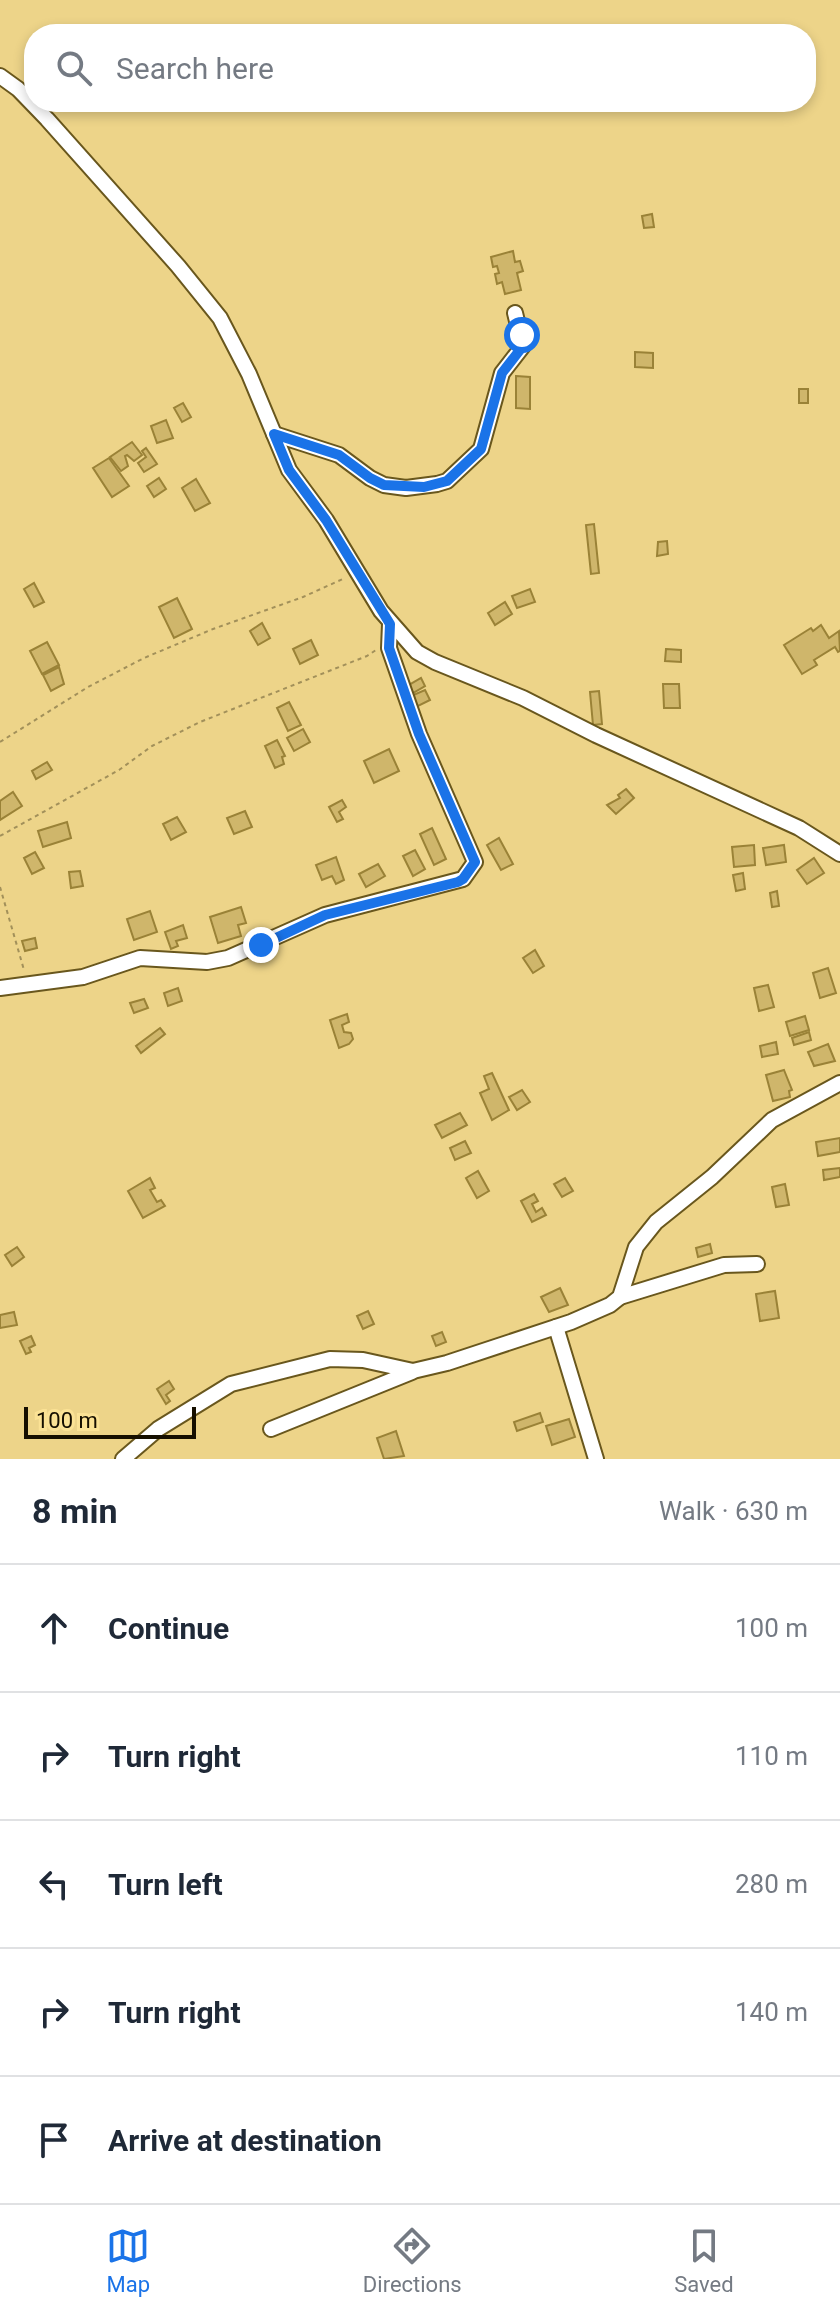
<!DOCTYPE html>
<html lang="en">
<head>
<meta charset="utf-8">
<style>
	:root { --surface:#fff; --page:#f2f2f3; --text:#1f2937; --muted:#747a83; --line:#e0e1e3; --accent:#1a73e8 }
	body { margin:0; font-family:Roboto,sans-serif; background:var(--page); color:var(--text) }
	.scale { position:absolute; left:24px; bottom:20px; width:172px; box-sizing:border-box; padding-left:8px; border:4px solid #160f00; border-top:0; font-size:22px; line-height:28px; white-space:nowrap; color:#160f00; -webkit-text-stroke:6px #fbe295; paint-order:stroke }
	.stop { position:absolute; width:24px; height:24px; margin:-18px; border:6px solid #1a73e8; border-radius:50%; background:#fff }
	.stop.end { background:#1a73e8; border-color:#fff; box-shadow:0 2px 8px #0008 }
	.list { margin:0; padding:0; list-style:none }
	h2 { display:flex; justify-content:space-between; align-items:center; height:104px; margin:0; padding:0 32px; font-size:34px }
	h2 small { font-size:26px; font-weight:400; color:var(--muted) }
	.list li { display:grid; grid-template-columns:52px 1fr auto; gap:24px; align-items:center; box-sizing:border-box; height:128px; padding:0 32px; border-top:2px solid var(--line) }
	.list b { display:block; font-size:30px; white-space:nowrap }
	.list em { font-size:26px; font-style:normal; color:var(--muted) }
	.icon { flex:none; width:44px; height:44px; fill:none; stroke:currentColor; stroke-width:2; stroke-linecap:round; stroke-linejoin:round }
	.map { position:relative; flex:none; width:840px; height:1459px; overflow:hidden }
	.search { position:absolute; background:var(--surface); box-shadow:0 4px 12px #0003; left:24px; right:24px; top:24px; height:88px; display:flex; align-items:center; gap:20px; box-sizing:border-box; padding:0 28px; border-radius:32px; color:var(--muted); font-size:30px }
	.sheet { height:744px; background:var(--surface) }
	nav { display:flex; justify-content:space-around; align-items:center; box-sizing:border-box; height:112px; border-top:2px solid var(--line); background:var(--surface); font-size:22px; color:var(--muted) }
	nav a { display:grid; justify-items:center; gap:4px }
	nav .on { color:var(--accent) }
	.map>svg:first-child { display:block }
	.building { fill:#cfb66b; stroke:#9a8237; stroke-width:2 }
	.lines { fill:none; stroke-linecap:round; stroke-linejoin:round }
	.minor-casing { stroke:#69571d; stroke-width:18 }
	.path { stroke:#a2905a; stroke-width:2; stroke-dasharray:4 4; stroke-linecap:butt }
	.minor { stroke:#fff; stroke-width:14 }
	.route { stroke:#1a73e8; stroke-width:10 }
</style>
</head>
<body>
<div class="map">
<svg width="840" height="1459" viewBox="0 0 840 1459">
	<rect width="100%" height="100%" fill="#edd489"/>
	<g class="building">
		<path d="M652,214l2,13 -10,1 -2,-12z"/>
		<path d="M513,251l2,11 5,-1 3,10 -6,2 4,17 -16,4 -3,-12 -5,2 -2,-10 4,-1 -2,-7 -4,1 -2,-10z"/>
		<path d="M635,352l18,1v15l-18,-1z"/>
		<path d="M516,376l14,1v32l-14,-1z"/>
		<rect x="799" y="389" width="9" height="14"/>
		<path d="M183,403l8,14 -9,5 -8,-14z"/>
		<path d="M166,420l7,18 -16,5 -6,-17z"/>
		<path d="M132,442l10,13 -8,6 -7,-6 -2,1 3,10 -7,5 -11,-14z"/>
		<path d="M146,448l11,16 -13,8 -6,-9 8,-6 -4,-6z"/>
		<path d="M109,458l20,28 -17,11 -19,-29z"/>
		<path d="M159,478l7,11 -12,8 -7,-11z"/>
		<path d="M196,479l14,24 -15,8 -13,-23z"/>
		<path d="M594,524l5,49 -8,1 -5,-49z"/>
		<path d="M667,541l1,13 -11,2 1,-14z"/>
		<path d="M34,583l10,19 -10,5 -10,-18z"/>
		<path d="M530,589l5,13 -18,6 -5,-12z"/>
		<path d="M177,598l15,31 -18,9 -15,-31z"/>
		<path d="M505,602l7,12 -17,11 -7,-12z"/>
		<path d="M262,623l8,15 -12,7 -8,-14z"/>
		<path d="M821,625l8,13 10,-7 1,20 -2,1 -3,-5 -21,13 3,5 -15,9 -18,-29 27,-17 2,3z"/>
		<path d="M311,640l7,15 -18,9 -7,-15z"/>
		<path d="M47,642l12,23 -17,9 -12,-23z"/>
		<path d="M666,649l15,1v12l-16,-1z"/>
		<path d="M59,667l5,17 -13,7 -8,-16z"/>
		<path d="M421,678l4,8 -12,7 -4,-8z"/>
		<path d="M663,684h16l1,24h-16z"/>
		<path d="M425,690l5,10 -14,7 -5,-11z"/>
		<path d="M599,691l3,33 -9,1 -3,-33z"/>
		<path d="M289,702l12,23 -13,6 -11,-23z"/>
		<path d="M303,729l7,13 -16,9 -7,-13z"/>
		<path d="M277,740l8,16 -3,1 2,7 -9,4 -10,-22z"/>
		<path d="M389,749l10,22 -25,12 -10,-22z"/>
		<path d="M47,762l5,8 -16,9 -4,-8z"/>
		<path d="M626,789l8,9 -18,16 -9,-9 13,-7 -2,-3z"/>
		<path d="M13,792l9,14 -22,14v-19z"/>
		<path d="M342,800l4,7 -7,5 4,7 -6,3 -8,-15z"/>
		<path d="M245,811l7,16 -18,7 -7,-16z"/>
		<path d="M177,817l9,15 -15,8 -8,-16z"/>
		<path d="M67,822l4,16 -28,9 -5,-16z"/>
		<path d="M432,828l14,31 -12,6 -14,-31z"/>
		<path d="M499,838l14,26 -12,6 -14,-25z"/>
		<path d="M754,845l1,20 -21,2 -2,-20z"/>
		<path d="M784,845l2,17 -20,3 -3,-17z"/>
		<path d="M415,850l10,19 -12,7 -10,-20z"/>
		<path d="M35,852l9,16 -12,6 -8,-16z"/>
		<path d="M336,857l8,23 -8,4 -4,-8 -10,4 -6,-15z"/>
		<path d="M814,858l10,15 -17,11 -10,-14z"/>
		<path d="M378,864l7,12 -19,11 -7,-13z"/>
		<path d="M80,871l3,15 -12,2 -2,-16z"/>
		<path d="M743,873l2,16 -9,2 -3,-16z"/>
		<path d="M777,891l2,15 -7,1 -2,-14z"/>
		<path d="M241,907l5,16 -8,2 3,11 -23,7 -8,-26z"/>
		<path d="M150,911l7,21 -23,8 -7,-21z"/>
		<path d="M183,925l4,13 -11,3 2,5 -7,3 -6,-17z"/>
		<path d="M35,938l2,10 -12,3 -3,-10z"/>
		<path d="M535,950l9,16 -11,7 -10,-15z"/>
		<path d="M828,968l8,25 -16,5 -7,-25z"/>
		<path d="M768,985l6,22 -15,4 -5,-23z"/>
		<path d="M178,988l4,13 -14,5 -4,-13z"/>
		<path d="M144,999l4,9 -14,5 -4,-10z"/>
		<path d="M347,1014l2,8 -7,3 2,7 7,1 2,6 -4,5 -10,4 -9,-28z"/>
		<path d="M805,1016l4,14 -19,6 -4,-14z"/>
		<path d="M160,1028l5,6 -24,19 -5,-7z"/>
		<path d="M809,1032l2,8 -17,5 -2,-7z"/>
		<path d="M776,1042l2,12 -16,3 -2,-11z"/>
		<path d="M828,1044l7,17 -21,5 -6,-14z"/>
		<path d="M784,1070l8,20 -3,1 1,6 -17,4 -7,-26z"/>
		<path d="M492,1073l17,37 -17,10 -12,-27 9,-4 -5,-13z"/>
		<path d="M522,1090l8,12 -13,8 -8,-13z"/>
		<path d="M460,1113l7,12 -25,13 -7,-13z"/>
		<path d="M840,1138v14l-22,4 -2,-14z"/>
		<path d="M465,1141l6,12 -16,7 -5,-12z"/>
		<path d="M840,1168v9l-16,3 -1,-10z"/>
		<path d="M478,1171l11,20 -12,7 -11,-20z"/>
		<path d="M150,1178l5,10 -5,2 7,12 4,-2 4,6 -22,12 -15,-27z"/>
		<path d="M565,1178l8,13 -11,6 -8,-13z"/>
		<path d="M785,1184l4,21 -13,2 -4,-20z"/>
		<path d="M534,1194l4,7 -6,3 4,8 6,-4 4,7 -14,7 -11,-21z"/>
		<path d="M710,1244l2,9 -14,4 -2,-9z"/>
		<path d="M17,1247l7,10 -12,9 -7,-11z"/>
		<path d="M560,1288l8,17 -19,7 -8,-15z"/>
		<path d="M775,1291l4,27 -19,3 -4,-27z"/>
		<path d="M368,1311l6,13 -11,5 -6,-13z"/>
		<path d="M14,1312l3,13 -17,3v-13z"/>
		<path d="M442,1332l4,10 -10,4 -4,-10z"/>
		<path d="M31,1336l4,9 -6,3 2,4 -5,2 -6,-13z"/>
		<path d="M169,1381l5,8 -8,6 4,6 -4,3 -9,-15z"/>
		<path d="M540,1413l3,9 -26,9 -3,-9z"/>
		<path d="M569,1419l6,18 -23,8 -6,-19z"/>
		<path d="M396,1431l8,25 -20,3 -7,-21z"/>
	</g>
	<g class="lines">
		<defs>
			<g id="minor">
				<path d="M0,76l18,13 29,30 131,147 42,52 29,56 40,96 37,50 55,91 36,41 18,10 88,36 73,37 203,93 41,26"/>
				<path d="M274,434l65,21 31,23 14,7 22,3 31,-4 10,-3 34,-32 21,-76 21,-27 -8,-33"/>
				<path d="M0,988l83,-11 57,-19 67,4 21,-4 97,-43 138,-36 12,-17 -56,-128 -30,-86 1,-24"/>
				<path d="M620,1297l104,-32 33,-1"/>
				<path d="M556,1327l40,132"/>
				<path d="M271,1429l141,-57"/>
				<path d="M123,1459l35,-30 73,-45 99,-25 33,1 50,11 34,-8 124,-41 39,-17 10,-8 16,-50 20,-25 56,-45 60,-57 68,-37"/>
			</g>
		</defs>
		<use href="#minor" class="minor-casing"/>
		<g class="path">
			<path d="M0,742l88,-55 56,-29 69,-29 90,-32 42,-19"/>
			<path d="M0,836l119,-66 33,-24 48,-24 167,-66 9,-6"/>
			<path d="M0,887l24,83"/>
		</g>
		<use href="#minor" class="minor"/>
	</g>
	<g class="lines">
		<path class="route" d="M261,945l64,-30 133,-33 5,-3 12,-17 -56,-128 -30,-86 1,-24 -64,-104 -37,-50 -15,-36 65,21 31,23 14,7 40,2 23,-6 34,-32 21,-76 21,-27 -1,-11"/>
	</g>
</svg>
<div class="scale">100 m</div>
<div class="stop" style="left:522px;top:335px"></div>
<div class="stop end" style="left:261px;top:945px"></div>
<div class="search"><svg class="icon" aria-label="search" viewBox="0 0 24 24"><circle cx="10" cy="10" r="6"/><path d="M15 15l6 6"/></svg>Search here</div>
</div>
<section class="sheet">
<h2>8 min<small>Walk · 630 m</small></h2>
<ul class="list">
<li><svg class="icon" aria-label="ahead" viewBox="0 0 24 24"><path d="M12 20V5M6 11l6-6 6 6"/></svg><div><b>Continue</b></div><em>100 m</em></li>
<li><svg class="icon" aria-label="right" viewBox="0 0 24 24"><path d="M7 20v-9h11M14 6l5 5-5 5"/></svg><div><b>Turn right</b></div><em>110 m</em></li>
<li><svg class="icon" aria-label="left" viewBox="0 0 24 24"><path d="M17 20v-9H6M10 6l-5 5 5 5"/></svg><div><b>Turn left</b></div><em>280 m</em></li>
<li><svg class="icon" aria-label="right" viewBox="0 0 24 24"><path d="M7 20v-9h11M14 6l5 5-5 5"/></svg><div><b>Turn right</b></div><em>140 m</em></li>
<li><svg class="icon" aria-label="arrive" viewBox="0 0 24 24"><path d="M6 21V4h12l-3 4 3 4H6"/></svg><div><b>Arrive at destination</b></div></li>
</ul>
</section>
<nav>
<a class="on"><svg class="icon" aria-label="map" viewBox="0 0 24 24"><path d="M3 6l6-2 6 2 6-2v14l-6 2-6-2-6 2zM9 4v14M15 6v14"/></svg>Map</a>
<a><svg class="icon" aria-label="directions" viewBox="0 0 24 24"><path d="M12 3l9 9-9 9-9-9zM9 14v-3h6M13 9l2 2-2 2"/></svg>Directions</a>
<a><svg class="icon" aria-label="saved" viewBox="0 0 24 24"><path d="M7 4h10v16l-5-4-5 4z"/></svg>Saved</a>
</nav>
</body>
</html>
